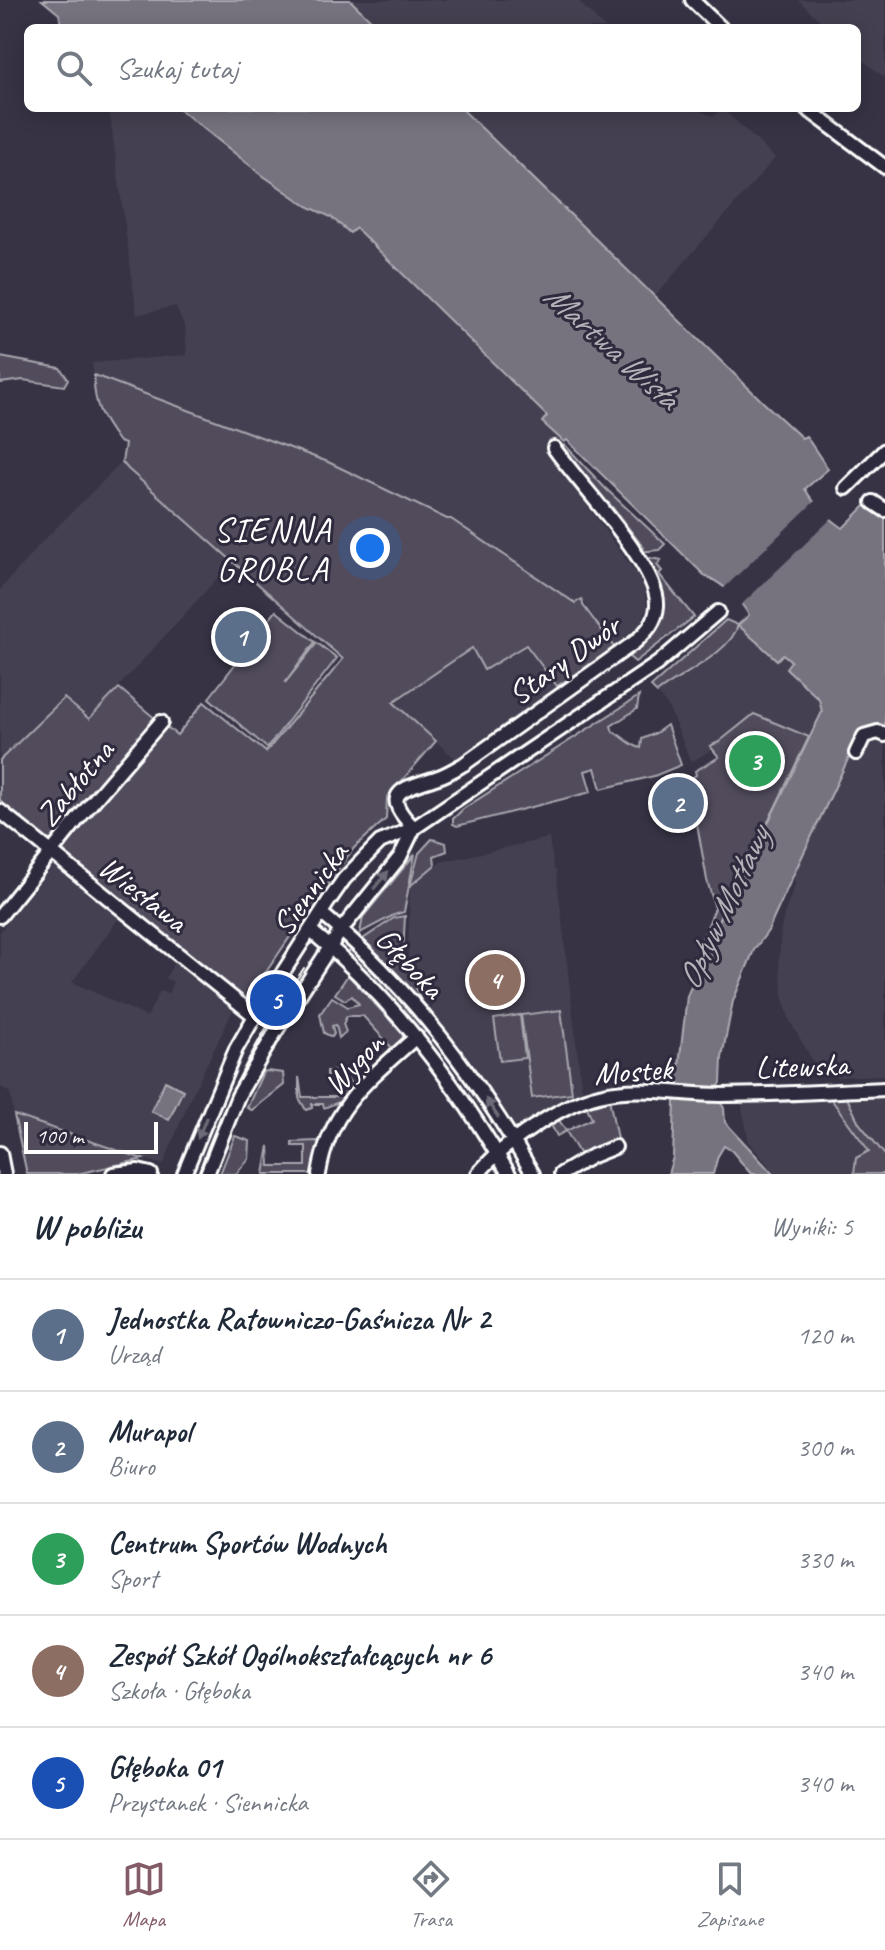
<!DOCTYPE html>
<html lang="pl">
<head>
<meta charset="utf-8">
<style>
	:root { --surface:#fff; --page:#f6f6f7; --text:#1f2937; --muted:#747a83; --line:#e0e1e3; --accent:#845c67 }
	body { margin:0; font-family:Caveat,sans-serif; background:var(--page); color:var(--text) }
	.scale { position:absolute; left:24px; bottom:20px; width:134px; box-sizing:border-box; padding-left:8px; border:4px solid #fff; border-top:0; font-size:22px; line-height:28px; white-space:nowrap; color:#fff; -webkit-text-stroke:6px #2f2a3d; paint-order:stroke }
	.you { position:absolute; left:370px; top:548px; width:28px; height:28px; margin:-20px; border:6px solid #fff; border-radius:50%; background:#1a73e8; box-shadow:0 0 0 12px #1a73e833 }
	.badge { display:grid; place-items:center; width:52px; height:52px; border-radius:50%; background:var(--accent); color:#fff; font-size:26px; font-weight:700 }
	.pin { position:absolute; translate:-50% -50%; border:4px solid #fff; box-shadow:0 2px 8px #0006 }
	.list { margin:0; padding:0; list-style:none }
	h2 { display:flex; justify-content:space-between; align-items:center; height:104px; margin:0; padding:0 32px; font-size:34px }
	h2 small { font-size:26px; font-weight:400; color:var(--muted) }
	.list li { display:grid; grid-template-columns:52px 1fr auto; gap:24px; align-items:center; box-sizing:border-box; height:112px; padding:0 32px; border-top:2px solid var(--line) }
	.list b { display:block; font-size:30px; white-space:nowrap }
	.list p { margin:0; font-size:26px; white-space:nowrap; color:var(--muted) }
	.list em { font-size:26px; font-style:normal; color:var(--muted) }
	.icon { flex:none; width:44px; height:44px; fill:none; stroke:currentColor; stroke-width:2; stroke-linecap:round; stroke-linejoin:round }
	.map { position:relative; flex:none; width:885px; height:1174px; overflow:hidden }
	.search { position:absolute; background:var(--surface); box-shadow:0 4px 20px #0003; left:24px; right:24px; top:24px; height:88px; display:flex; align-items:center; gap:20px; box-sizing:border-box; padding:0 28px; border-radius:12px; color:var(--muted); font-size:30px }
	.sheet { height:664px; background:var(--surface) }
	nav { display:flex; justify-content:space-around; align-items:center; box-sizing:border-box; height:112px; border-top:2px solid var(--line); background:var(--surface); font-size:22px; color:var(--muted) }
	nav a { display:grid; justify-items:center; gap:4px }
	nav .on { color:var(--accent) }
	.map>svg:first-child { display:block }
	.built { fill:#444051 }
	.green { fill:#514c5c; stroke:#a8a6ae; stroke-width:2 }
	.water { fill:#76737f; stroke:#adabb2; stroke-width:2 }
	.pier { fill:#373345 }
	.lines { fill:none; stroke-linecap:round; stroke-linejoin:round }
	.minor-casing { stroke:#fff; stroke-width:18 }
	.minor { stroke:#2f2a3d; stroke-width:12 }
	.tram { stroke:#fff; stroke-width:2 }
	.oneway { fill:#6d6a77 }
	.labels { text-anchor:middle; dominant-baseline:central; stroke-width:6; stroke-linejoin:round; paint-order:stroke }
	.street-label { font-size:32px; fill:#fff; stroke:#2f2a3d }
	.water-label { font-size:34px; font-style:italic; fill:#b4b2b9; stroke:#2f2a3d }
	.neighbourhood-label { font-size:34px; letter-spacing:2px; fill:#fff; stroke:#2f2a3d }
</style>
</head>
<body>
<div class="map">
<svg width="885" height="1174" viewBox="0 0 885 1174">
	<rect width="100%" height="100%" fill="#373345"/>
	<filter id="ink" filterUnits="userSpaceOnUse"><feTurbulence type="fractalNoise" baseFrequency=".0125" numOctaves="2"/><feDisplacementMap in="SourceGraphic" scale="16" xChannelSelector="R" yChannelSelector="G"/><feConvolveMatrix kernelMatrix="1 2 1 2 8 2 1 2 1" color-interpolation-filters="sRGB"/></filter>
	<g filter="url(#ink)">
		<g class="built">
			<path d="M350,0h227l28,28h-226z"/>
			<path d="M798,0h87v78l-28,-22v-28h-29z"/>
			<path d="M109,108h69l115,89 38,20 18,16 6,-6 192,189 -5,6 20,18 -14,12 15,19 -2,4 9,7 73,101 4,24 -6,16 -27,24 -32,-48 -7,4 -124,-84h-4l-119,-57 -234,-87 -2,-12 95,-8 -2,-28 -10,-21 -38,9z"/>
			<path d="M461,108h229l24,8 8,-8 53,50 -120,138z"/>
			<path d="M122,462l111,99 -144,158 -30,-16 -59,57v-170l39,-45z"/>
			<path d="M738,625l38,35 7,-6 9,8 -6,7 33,30 3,13 -13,25 -55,-23 -35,28 -8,4 2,3 -22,13 -23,-56 -11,-13 24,-18 16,-7 39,-34z"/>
			<path d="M526,644l31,42 -99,75 -66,-58 80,-55z"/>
			<path d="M876,739l9,3v333l-52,2 -2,-3h-11l-30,-53 -6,-20 -5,-40 2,-31 3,-15 12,-33 -5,-2 58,-123 6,-2 6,2 8,-15z"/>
			<path d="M549,838l5,32h2l26,222 -65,37 -46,-69 -40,-50 5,-10 -28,-40 2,-74 31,-24z"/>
			<path d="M54,865l65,53 -47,64 75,35 13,-26 8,3 5,-12 -7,-4 8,-16 59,48 -43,89 -27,66 -149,-50 -4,-23 -10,-5v-155z"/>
			<path d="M885,1096v59l-20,-24 -19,-32z"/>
			<path d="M831,1099l39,52 -16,18v5h-78l-27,-32 -8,-40z"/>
		</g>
		<g class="green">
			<path d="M0,357l60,11 8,11 -4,7 -41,-6 -23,3z"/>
			<path d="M94,375l234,87 119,57h4l124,84 7,-4 1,6 31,42 -10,9 -47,30 -31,-41 -42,25 -12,-22 -79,54 43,39 -49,57 -1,21 -32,29 -52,70h-2l-2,7 -51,75 -186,-150v-3l58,-69h3l8,-8 -2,-3 36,-42 13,10 27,-33 62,50 77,-93 -215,-190 -6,-7 3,-18 -6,-2c-17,-23 -26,-38 -25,-67z"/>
			<path d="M565,445l39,42 61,57 -6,6 -21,2 6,-4 -35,-45 -6,4 -43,-60z"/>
			<path d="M650,558l11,2 -4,5 5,6 -3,3 35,43 -59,45 -8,-7c43,-33 46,-45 21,-94z"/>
			<path d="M276,611l39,31 -30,41 32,-40 20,15 -70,90 -58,-50z"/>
			<path d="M726,620l12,5c-7,28 -59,50 -81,68l-6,-6z"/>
			<path d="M119,688l38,32 -101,120h-9l-47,-39v-41l64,-62 25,21z"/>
			<path d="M639,696l-2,13 -26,17 2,6c11,4 16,13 28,16l1,-9 14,-6 11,-8 14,40 -27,11 -53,13 -6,-21 -10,3 6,21 -134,34 -4,-2v-5l10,-10z"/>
			<path d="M754,714l55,23 -66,137 -8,7 -1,14 -4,11 -6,2 -18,42 -7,-3 16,-39 -8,-28 -10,-56 -2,-5 -7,1 -7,-34 10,-3 -1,-4 6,-4 -1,-4 24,-14 -9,-11 9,-4z"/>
			<path d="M432,839l14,4 1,8 -13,5 1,9 -25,21 9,-33z"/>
			<path d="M415,854l-11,58 -10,3 -34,18 3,-16z"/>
			<path d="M405,916l-2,38 19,49 -59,-64 31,-21z"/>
			<path d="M354,946l75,82 -8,7 -75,-80z"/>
			<path d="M348,975l53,57 4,9 -13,7 -29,-32h-16l-4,8 3,8 -7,6 -3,-13 -4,1 2,8 -2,3 -8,-4 -4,-19 12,-17 16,10 11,-3 -7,-8 -7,4 -10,-6z"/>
			<path d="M561,1010l11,83 -40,5 -11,-83z"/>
			<path d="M520,1015l5,43 -25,3 -6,-42z"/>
			<path d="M267,1071l16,2 1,12 -32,25 -5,-2 16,-36z"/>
			<path d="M327,1071h13l10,11 1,6 -12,14 -15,6 -1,-4h-11v4l-6,2 -7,-12v-21l3,20h37l-1,-21h-11z"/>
			<path d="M609,1098l9,46 -36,14 -16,-27 -9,5 -6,-11 8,-5 7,11 26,-12 -6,-14z"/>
			<path d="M847,1098l12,25 26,32v19h-31l2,-16 13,-7 -38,-52z"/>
			<path d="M14,1115l129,44 -66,15h-50z"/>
			<path d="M235,1136l15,5 -1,18 -13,15h-16z"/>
			<path d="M318,1141l3,5 -9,28h-48l5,-28 1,20h36v-20h-14v-4z"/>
		</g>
		<g class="water">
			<path d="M42,0h308l29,28h-311l-7,-4 -2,-10z"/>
			<path d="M178,108h283l303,295 38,35 4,-2 22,33 -23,20c10,17 22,28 38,39l24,-24 18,12v217l-7,-2 -24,26h-5l-58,123 -23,51 -14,19 -21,51 -11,56 -1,26 -3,4 1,13 5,8 1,14 48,52h-22l-19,-23 -8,-5 -6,10 -5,18h-45l5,-17 2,-56 3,-2 -1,-16 10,-87 37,-88 6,-2 4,-11 1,-14 8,-7 79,-162 -3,-13 -33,-31 5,-7 -8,-7 -6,6 -39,-35 11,-10c-11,-19 -26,-31 -45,-40l-137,-135 -3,2 -22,-20 5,-6 -191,-188 -6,5 -19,-16 -24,-11 -45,-31z"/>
			<path d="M165,1081l18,9 -14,30 -18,-9z"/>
		</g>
		<path class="pier" d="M816,500l17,17 -93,89 -17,-17z"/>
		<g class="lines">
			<defs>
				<g id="minor">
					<path d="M692,0l29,28"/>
					<path d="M806,108l79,59"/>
					<path d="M846,488l39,-38"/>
					<path d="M873,502l12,8"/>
					<path d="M856,753l8,-17 14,-4 7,3"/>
					<path d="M0,811l255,205"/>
					<path d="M414,828c-39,-39 -5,-40 27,-52 8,-3 16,-8 23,-12l171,-122c12,-11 21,-20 22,-36 3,-40 -79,-122 -103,-158"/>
					<path d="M322,914c87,72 155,163 211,260"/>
					<path d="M0,916l78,-97 83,-97"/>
					<path d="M311,931c82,67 145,152 198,243"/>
					<path d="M0,1153l4,21"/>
					<path d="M113,1174l25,-3 13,3"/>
					<path d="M184,1174l52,-125 19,-33 73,-114 16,-23 36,-37 34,-14 243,-164 61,-52"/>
					<path d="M207,1174l31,-78 38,-65 65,-101 59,-73 14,-29"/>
					<path d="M319,1174c10,-66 51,-96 97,-137"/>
					<path d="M478,1174c22,-28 85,-71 121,-79 39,-10 82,0 121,0 55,0 110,-4 165,-6"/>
					<path d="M561,1174l29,-17 25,-10"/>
				</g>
			</defs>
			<use href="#minor" class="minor-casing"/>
			<use href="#minor" class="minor"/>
			<path class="tram" d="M198,1174c26,-75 62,-140 106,-206"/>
		</g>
		<defs><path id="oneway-solid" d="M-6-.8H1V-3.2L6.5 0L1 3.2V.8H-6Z" transform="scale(2)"/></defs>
		<g class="oneway">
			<use href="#oneway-solid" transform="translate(381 880) rotate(-50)"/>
			<use href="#oneway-solid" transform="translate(492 1108) rotate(-124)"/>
			<use href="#oneway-solid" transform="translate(202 1128) rotate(112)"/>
		</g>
	</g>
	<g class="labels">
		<g class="street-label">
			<text transform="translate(564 660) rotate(-36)">Stary Dwór</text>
			<text transform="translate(75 783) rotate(-50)">Zabłotna</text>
			<text transform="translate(310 889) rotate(-54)">Siennicka</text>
			<text transform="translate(143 894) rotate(38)">Wiesława</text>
			<text transform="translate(410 963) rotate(47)">Głęboka</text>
			<text transform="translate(354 1064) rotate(-47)">Wygon</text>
			<text transform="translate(802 1066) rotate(-2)">Litewska</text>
			<text transform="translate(633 1071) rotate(-4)">Mostek</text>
		</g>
		<g class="water-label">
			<text transform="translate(612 346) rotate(42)">Martwa Wisła</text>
			<text transform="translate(723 908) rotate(-65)">Opływ Motławy</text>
		</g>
		<g class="neighbourhood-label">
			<text x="273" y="529">SIENNA<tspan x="273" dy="39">GROBLA</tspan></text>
		</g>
	</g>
</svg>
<div class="scale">100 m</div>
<div class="you"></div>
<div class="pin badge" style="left:241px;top:637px;background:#5c6f8a">1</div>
<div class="pin badge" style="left:678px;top:803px;background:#5c6f8a">2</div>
<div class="pin badge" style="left:755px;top:761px;background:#2e9e5b">3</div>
<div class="pin badge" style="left:495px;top:980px;background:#8d6e63">4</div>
<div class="pin badge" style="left:276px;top:1000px;background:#1a4fb4">5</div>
<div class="search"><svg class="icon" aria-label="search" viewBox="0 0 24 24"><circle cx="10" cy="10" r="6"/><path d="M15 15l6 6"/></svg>Szukaj tutaj</div>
</div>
<section class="sheet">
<h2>W pobliżu<small>Wyniki: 5</small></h2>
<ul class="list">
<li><span class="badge" style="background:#5c6f8a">1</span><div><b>Jednostka Ratowniczo-Gaśnicza Nr 2</b><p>Urząd</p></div><em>120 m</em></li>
<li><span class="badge" style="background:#5c6f8a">2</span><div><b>Murapol</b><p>Biuro</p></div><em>300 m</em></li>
<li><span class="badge" style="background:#2e9e5b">3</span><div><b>Centrum Sportów Wodnych</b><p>Sport</p></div><em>330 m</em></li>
<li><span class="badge" style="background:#8d6e63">4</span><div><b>Zespół Szkół Ogólnokształcących nr 6</b><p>Szkoła · Głęboka</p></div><em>340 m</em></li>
<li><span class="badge" style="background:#1a4fb4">5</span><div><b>Głęboka 01</b><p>Przystanek · Siennicka</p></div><em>340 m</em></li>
</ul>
</section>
<nav>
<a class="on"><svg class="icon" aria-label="map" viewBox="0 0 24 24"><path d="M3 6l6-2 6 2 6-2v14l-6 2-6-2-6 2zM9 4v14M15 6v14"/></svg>Mapa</a>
<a><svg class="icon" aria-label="directions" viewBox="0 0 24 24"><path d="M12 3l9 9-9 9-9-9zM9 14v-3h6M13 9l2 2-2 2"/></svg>Trasa</a>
<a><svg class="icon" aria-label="saved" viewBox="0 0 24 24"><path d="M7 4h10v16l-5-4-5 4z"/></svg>Zapisane</a>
</nav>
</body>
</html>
